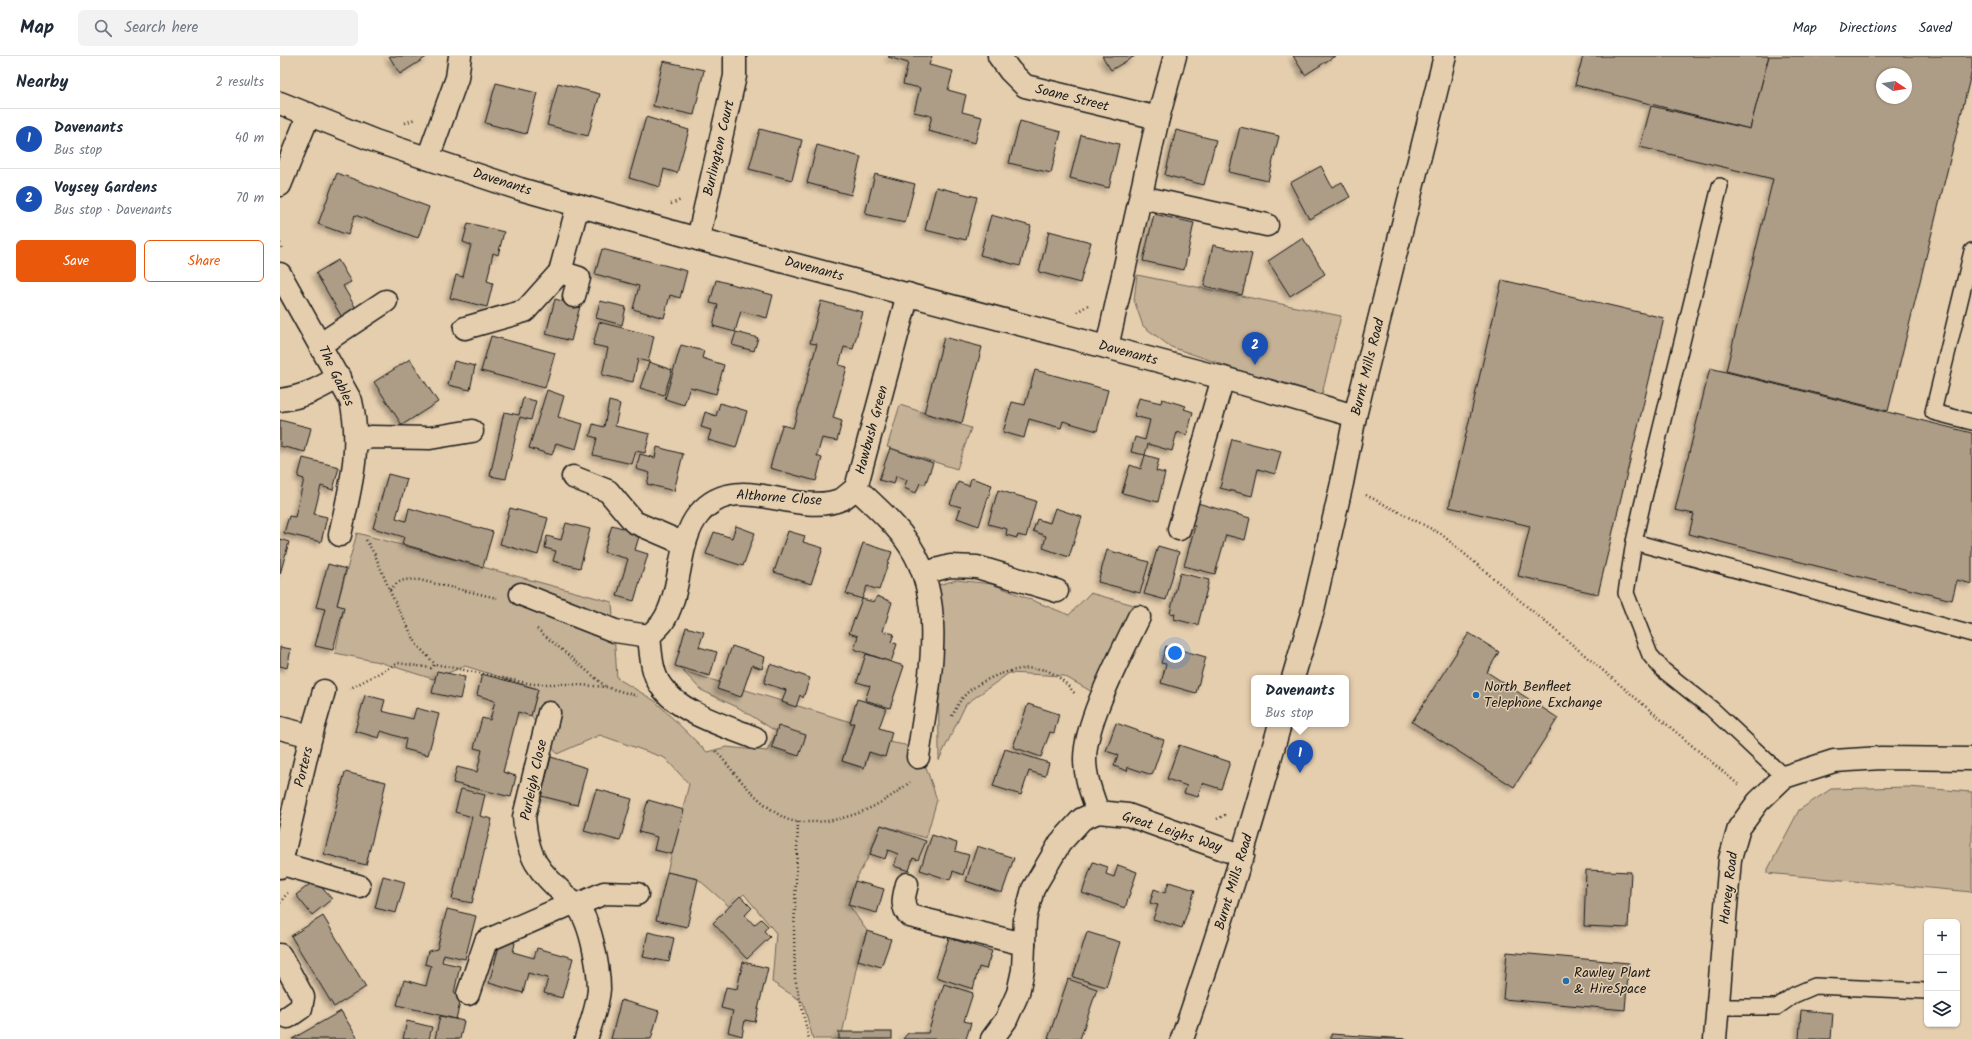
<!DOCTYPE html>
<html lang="en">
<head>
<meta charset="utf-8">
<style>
	:root { --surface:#fff; --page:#f2f2f3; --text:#1f2937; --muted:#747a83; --line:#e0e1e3; --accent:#ea580c }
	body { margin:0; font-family:Kalam,sans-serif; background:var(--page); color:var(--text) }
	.controls { position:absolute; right:12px; bottom:12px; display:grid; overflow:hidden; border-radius:6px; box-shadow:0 1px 3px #0004 }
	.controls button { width:36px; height:36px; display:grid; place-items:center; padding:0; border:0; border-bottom:1px solid var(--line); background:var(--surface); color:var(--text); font:20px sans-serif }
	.compass { position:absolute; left:1596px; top:12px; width:36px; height:36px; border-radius:50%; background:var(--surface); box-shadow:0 1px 3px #0004; rotate:102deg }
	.you { position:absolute; left:895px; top:597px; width:14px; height:14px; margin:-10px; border:3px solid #fff; border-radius:50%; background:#1a73e8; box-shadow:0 0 0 6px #1a73e833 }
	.badge { display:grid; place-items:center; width:26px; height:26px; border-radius:50%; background:var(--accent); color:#fff; font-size:13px; font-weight:700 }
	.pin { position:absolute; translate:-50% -33px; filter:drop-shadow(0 1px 2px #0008) }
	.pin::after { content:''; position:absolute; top:21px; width:14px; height:12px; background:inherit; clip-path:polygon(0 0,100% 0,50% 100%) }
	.popup { position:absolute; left:971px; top:619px; width:98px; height:52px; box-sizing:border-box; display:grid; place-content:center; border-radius:6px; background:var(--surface); filter:drop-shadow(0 1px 3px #0005); font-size:13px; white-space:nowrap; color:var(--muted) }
	.popup b { font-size:15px; color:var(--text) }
	.popup::after { content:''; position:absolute; left:50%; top:100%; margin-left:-8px; border:8px solid transparent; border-top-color:var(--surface) }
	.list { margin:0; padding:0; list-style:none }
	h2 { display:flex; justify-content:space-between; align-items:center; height:52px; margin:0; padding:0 16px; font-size:17px }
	h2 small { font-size:13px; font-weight:400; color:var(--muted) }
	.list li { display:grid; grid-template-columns:26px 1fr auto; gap:12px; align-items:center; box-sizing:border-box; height:60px; padding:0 16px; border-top:1px solid var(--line) }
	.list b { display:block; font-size:15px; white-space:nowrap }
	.list p { margin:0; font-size:13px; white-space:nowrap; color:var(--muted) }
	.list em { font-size:13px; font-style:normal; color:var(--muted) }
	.actions { display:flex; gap:8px; padding:12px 16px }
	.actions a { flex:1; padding:9px 0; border:1px solid var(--accent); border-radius:6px; text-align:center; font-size:14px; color:var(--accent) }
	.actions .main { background:var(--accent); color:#fff }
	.icon { flex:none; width:22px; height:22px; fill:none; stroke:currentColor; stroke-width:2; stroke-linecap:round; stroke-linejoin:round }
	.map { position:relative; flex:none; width:1692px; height:983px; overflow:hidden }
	header { display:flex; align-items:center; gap:24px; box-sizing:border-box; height:56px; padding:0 20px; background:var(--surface); border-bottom:1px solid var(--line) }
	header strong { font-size:19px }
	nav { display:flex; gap:22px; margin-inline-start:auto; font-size:14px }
	.search { width:280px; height:36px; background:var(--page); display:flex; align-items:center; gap:10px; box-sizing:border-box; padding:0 14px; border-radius:6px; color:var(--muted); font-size:15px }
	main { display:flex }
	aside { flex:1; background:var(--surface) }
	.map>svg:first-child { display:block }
	.green { fill:#c4b196; stroke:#706659 }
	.building { fill:#ad9c86; stroke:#1c1c1c; fill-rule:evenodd; filter:url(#shadow) }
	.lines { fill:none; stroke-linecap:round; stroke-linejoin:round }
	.lane-casing { stroke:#1c1c1c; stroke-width:18 }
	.street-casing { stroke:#1c1c1c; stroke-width:25 }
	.secondary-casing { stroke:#1c1c1c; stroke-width:25 }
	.path { stroke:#1c1c1c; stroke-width:2.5; stroke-dasharray:1 3; stroke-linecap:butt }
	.lane { stroke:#e5ceae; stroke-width:15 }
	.street { stroke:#e5ceae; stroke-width:22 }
	.secondary { stroke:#e5ceae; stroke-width:22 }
	.poi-dot { fill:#1f6fb2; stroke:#e5ceae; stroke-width:1.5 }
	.labels { text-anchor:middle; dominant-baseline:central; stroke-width:3; stroke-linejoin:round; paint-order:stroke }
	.street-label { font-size:14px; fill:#1c1c1c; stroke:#e5ceae }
	.poi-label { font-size:14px; fill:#1c1c1c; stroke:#e5ceae; text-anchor:start }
</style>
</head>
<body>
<header>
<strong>Map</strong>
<div class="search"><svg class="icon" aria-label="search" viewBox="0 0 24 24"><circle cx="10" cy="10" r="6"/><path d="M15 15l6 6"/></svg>Search here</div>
<nav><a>Map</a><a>Directions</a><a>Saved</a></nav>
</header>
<main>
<aside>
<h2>Nearby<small>2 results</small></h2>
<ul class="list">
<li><span class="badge" style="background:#1a4fb4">1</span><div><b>Davenants</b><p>Bus stop</p></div><em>40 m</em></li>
<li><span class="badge" style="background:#1a4fb4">2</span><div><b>Voysey Gardens</b><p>Bus stop · Davenants</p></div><em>70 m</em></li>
</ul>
<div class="actions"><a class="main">Save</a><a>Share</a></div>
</aside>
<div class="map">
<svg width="1692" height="983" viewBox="0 0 1692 983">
	<defs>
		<filter id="shadow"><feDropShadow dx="-3.5" dy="3.5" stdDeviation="2" flood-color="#0004"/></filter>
	</defs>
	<rect width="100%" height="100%" fill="#e5ceae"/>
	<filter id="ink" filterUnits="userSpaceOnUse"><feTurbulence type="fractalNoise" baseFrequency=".025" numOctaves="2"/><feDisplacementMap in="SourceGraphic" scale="8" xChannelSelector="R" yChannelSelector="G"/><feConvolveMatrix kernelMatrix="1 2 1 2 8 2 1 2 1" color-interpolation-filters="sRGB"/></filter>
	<g filter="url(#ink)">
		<g class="green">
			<path d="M857,219l204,41 -20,82 -150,-51 -28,-21 -9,-26z"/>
			<path d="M620,349l71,23 -14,41 -70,-22z"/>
			<path d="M77,477l255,69 5,76 38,23 52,51 19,-5 41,4 10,-19 -38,-24 -38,-18 -18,-19 171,52 -12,38 22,7 5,-16 20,-10 16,3 20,19 12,36 -11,38 -45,-13 -11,29 -15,27 -6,24 18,26 -9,29 -17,79h-28l-10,-37 -31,-20 4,-49 -32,-39 -14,13 -32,-28 -31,-7 22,-88 -24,-26 -65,-23 -43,19 -26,-38 7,-27 -73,-23 -32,13 -54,-17 -44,-9 9,-45 -7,-3z"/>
			<path d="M676,524l36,4 77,31 21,-22 59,16 -39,93 -46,-26 -55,-3 -43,31 -27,56 -1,-156 -3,-18z"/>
			<path d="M1628,731l64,5v100l-206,-19 33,-63 32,-21z"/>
		</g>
		<g class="building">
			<path d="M109,0h39l-28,18z"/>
			<path d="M609,0h43l-3,9 24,6 -5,19 18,5 -4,17 20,5 -7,26 -47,-12 4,-15 -18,-4 6,-24 -17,-4 5,-21 -20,-6z"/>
			<path d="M822,0h33l-24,14z"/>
			<path d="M1013,0h42l-30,19z"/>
			<path d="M1303,0h186l-19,73 -175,-44z"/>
			<path d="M1489,0h203v14l-84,341 -162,-40 47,-192 -133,-32 11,-41 99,23zM1602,18h24v24h-24z"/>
			<path d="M383,5l41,9 -10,45 -41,-9z"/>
			<path d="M216,27l41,10 -11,41 -41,-11z"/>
			<path d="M278,27l42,11 -12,42 -41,-11z"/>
			<path d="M366,61l43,13 -12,43 -13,-4 -4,18 -31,-9z"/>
			<path d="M740,65l41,11 -10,41 -42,-10z"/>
			<path d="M960,71l39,9 -11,45 -39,-9z"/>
			<path d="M480,73l42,11 -10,40 -43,-11z"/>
			<path d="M896,74l40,10 -12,45 -39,-10z"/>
			<path d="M801,79l38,9 -10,44 -39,-10z"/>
			<path d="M537,89l44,12 -10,38 -44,-12z"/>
			<path d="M1041,110l11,21 10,-5 8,15 -41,22 -19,-36z"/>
			<path d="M57,117l92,34 -11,31 -63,-23 -7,20 -30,-11z"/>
			<path d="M595,118l40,10 -10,39 -40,-9z"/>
			<path d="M656,131l41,10 -11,43 -41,-10z"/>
			<path d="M874,158l40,9 -10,47 -41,-9z"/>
			<path d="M711,159l40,11 -11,40 -40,-11z"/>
			<path d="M188,167l36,9 -6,23 -5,-2 -6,28 6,2 -6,24 -37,-9 6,-23 7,2 8,-32 -8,-3z"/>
			<path d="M769,175l42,11 -11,41 -41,-11z"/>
			<path d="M1023,182l22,36 -35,22 -22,-35z"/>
			<path d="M933,189l39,9 -10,41 -38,-9z"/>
			<path d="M322,193l85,22 -7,27 -10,-3 -6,23 -31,-9 6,-23 -44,-12z"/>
			<path d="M58,204l13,22 -8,4 14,24 -14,9 -27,-46z"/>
			<path d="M436,224l57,15 -6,23 -26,-7 -6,21 -22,-6 5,-21 -8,-2z"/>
			<path d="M1222,224l162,38 -66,276 -80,-18 12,-50 -81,-19z"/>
			<path d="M275,243l25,7 -9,35 -25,-7z"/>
			<path d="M320,245l26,6 -4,18 -26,-7z"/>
			<path d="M541,245l42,11 -10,37 -9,-2 -5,18 8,2 -14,51 9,3 -5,20 -15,-3 -5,18 5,2 -6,23 -46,-13 12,-43 11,3 24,-84 -7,-1z"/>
			<path d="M319,266l55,14 -6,26 -10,-3 -5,23 -31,-7 6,-27 -15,-3z"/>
			<path d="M456,276l22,6 -4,13 -22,-6z"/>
			<path d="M211,280l64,17 -10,35 -64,-17z"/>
			<path d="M664,281l38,10 -20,76 -38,-10z"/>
			<path d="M401,289l23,6 -2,7 22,7 -8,29 -26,-7 -6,18 -19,-6z"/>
			<path d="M130,303l28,43 -36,23 -28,-43z"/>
			<path d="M174,305l21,5 -5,24 -22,-5z"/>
			<path d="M369,306l23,8 -8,25 -24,-7z"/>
			<path d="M1430,312l262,65v151l-15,-4 -5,20 -263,-66 5,-20 -19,-4z"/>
			<path d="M755,314l73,20 -11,41 -34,-10 -2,7 -32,-9 -5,19 -21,-6 9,-30 13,3z"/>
			<path d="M267,334l17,6 -6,21 25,7 -7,25 -20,-6 -4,12 -23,-7z"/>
			<path d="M243,342l13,3 -5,19 -11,-3 -14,62 -16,-3 14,-64 15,3z"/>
			<path d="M859,342l22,5 1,-4 24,7 -2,3 9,3 -6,23 -10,-3 -5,19 -24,-7 -3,11 -14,-3 4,-15 10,3 5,-20 -16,-4z"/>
			<path d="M329,345l11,3 -5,22 35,8 -5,19 -9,-2 -4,13 -39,-9 4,-17 -7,-2 3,-12 11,3z"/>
			<path d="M440,347l27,8 -11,37 -28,-8 3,-10 -10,-3 4,-15 11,4z"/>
			<path d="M0,364l31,8 -6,24 -25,-6z"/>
			<path d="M952,383l49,12 -6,23 -17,-5 -6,27 -32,-8z"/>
			<path d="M377,391l26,7 -9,37 -27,-7 3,-11 -14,-4 4,-15 15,4z"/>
			<path d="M610,392l43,15 -8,22 -5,-2 -4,10 -12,-5 3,-8 -11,-4 -2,8 -15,-4z"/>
			<path d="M865,399l14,4 -3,12 9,2 -7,29 -36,-9 8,-28 11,4z"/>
			<path d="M23,402l36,9 -6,23 -12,-4 -7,28 13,3 -6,25 -37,-9 5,-17 6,1 9,-38 -6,-2z"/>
			<path d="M108,418l19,5 -11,39 10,3 3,-13 84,24 -10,35 -81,-23 2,-7 -31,-9z"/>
			<path d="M691,422l21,7 -13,41 -22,-8 4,-11 -11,-3 8,-22 11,4z"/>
			<path d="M718,434l38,11 -10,36 -8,-2 -1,3 -11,-3 1,-6 -19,-5z"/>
			<path d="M914,446l56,16 -5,22 -19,-5 -11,39 -31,-8 11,-40 -8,-1z"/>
			<path d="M230,452l38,10 -10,37 -38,-11z"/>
			<path d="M775,452l27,9 -13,40 -26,-9 3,-12 -13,-5 4,-12 13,4z"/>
			<path d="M286,467l24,6 -10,39 -27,-7 3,-10 -11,-3 2,-12 14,4z"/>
			<path d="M332,469l28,8 -5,17 13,4 -14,47 -17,-5 11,-37 -24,-7z"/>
			<path d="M456,470l19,7 -12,33 -37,-12 8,-22 18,6z"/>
			<path d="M508,475l17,5 -2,6 20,6 -12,36 -37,-12z"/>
			<path d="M0,483l9,3 -9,32z"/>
			<path d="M583,487l29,9 -13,38 -12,-4 -5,13 -16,-5z"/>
			<path d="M878,490l21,6 -13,48 -22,-6z"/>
			<path d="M827,494l42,12 -9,31 -42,-11z"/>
			<path d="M48,508l18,5 -9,36 7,2 -11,43 -18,-4 10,-37 -9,-2z"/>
			<path d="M900,517l29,7 -11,45 -24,-6 1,-5 -5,-1z"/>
			<path d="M597,540l15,6 -9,29 11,3 -3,8 6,2 -6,18 -37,-13 4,-13 -9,-3 13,-34 12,3z"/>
			<path d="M406,571l18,5 -5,15 18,5 -7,24 -35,-10z"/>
			<path d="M1189,577l30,19 -12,20 71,46 -44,69 -102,-65z"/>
			<path d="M452,590l33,11 -3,12 -10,-4 -11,32 -24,-8z"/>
			<path d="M886,590l40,11 -10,36 -35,-10 5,-19 -5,-1z"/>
			<path d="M0,591l11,2 -4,19 -7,-2z"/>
			<path d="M586,598l38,12 -14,42 -25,-8 5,-14 -13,-4z"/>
			<path d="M490,608l40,14 -7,20 -3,-3 -4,12 -14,-5 4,-12 -22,-7z"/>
			<path d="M157,615l28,6 -5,22 -28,-6z"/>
			<path d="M202,618l56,15 -7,27 -13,-4 -15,60 13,4 -5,21 -58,-14 4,-16 20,5 5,-22 -8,-2 8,-30 8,2 5,-19 -18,-6z"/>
			<path d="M85,639l20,5 -3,11 31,8 3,-11 23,6 -11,41 -24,-6 2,-10 -25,-8 -2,7 -24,-7z"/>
			<path d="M577,643l29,9 -7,20 13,4 -7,25 -16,-5 -5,16 -22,-7 12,-38h-4z"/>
			<path d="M748,648l31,10 -5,19 -4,-1 -9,25 -28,-10z"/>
			<path d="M836,667l48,17 -12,35 -24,-8 -1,4 -13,-5 4,-11 -12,-4z"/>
			<path d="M498,670l28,9 -7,21 -27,-9z"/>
			<path d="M899,689l51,17 -9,27 -19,-6 -4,14 -14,-4 3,-7 -20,-7z"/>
			<path d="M725,693l44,14 -4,13 -16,-5 -8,24 -28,-9z"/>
			<path d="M271,701l36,11 -10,37 -36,-9z"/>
			<path d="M65,716l41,10 -20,83 -42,-11z"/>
			<path d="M181,733l24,6 -5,21 12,3 -20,84 -20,-4 20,-82 -17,-5z"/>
			<path d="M316,733l36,10 -12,42 -36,-10z"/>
			<path d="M368,744l36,10 -12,44 -18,-4 3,-13 -18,-5z"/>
			<path d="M601,769l45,16 -8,19 -5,-2 -4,13 -15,-5 4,-12 -10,-4 -3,9 -15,-5z"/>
			<path d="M652,779l25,8 -2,8 14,4 -6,20 -10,-4 -3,9 -30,-10z"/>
			<path d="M697,790l37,12 -12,35 -36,-12z"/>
			<path d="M813,806l15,5 -2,7 8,3 4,-12 19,7 -12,36 -43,-15z"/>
			<path d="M1306,814l45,2 -3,56 -44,-2z"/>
			<path d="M387,816l31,7 -11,48 -31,-7z"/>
			<path d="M103,820l22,6 -9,31 -21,-5z"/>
			<path d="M35,824l17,19 -20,16 -16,-20z"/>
			<path d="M575,825l29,8 -7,24 -29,-8z"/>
			<path d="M889,826l26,8 -13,38 -29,-9 5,-14 -8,-2 4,-14 11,4z"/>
			<path d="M460,840l12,12 -7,7 9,10 7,-6 7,7 -4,5 6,6 -23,22 -34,-36z"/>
			<path d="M167,853l29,7 -11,43 -21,-5 -2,8 18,4 -6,27 8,2 -6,24 -59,-14 7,-25 22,6 5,-20 -6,-2 3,-13 9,-2z"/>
			<path d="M43,860l43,71 -32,20 -43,-71z"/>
			<path d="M587,875l24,8 -10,28 -23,-7z"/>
			<path d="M368,876l26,6 -5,24 -26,-5z"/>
			<path d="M807,876l33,10 -14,45 -33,-10z"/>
			<path d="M669,882l43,13 -6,18 -7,-2 -6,22 -37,-12z"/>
			<path d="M221,883l14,4 -2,9 21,6 3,-10 36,10 -11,40 -18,-5 4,-15 -20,-5 -5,20 -34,-10z"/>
			<path d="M1227,896l122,11 -4,47 -122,-11z"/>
			<path d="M463,906l25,6 -13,54 -10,-2 -3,16 -14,-4 5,-21 -12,-3 5,-21 11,2z"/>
			<path d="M788,923l29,10 -17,50h-32z"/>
			<path d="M664,928l29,9 -9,28 7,2 -5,16h-63l5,-6h20z"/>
			<path d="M341,944l38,11 -8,28h-40z"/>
			<path d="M1521,954l32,3 -2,26h-32z"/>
			<path d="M61,955l17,28h-66z"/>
			<path d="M160,960l24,5 -4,18h-25z"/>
			<path d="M127,965l25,6 -3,12h-26z"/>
			<rect x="559" y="976" width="53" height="7"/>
			<path d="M1051,978l76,5h-76z"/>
		</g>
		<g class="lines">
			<defs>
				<g id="lane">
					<path d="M1440,130l-79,324 -7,32 -8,51 24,62 13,15 49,39 72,68"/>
					<path d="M1692,195l-39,161 39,10"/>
					<path d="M1354,486l338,92"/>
					<path d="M1438,951h59l17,-12 21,-9 111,5"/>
				</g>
				<g id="street">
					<path d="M719,0l11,15 15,15 133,32"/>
					<path d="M0,47l95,38 145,48 178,50 525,139 132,38"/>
					<path d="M148,102l29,-80 3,-22"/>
					<path d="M0,129l29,-71"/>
					<path d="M861,141l126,28"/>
					<path d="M418,183l37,-163v-20"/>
					<path d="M280,216l19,6 -5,18"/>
					<path d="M0,218l71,127c11,47 -1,87 -11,134"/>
					<path d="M628,238l-52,194c19,18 40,36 54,58 39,59 17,146 8,211"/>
					<path d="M185,272l60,-17 35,-39 18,-67"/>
					<path d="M41,288l65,-43"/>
					<path d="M827,291l51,-229 17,-62"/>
					<path d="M0,344c24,-3 38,-11 59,-23"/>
					<path d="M76,385l15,-4 59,1 42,-7"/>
					<path d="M293,421l35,14 26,31 51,22"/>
					<path d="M899,473l44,-151"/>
					<path d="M644,517l26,-7 27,1 80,24"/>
					<path d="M241,538l94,37 34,5c4,-4 9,-8 13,-13 21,-29 14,-82 37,-109 38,-46 97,5 143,-15 5,-3 10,-8 14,-11"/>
					<path d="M369,580c2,17 2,36 12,50 18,27 65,40 94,52"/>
					<path d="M269,657l-25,104c4,47 17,55 49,86 17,9 26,67 26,86 -1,16 -8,35 -13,50"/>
					<path d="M0,672l31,8"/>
					<path d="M818,756c-6,-17 -13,-34 -13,-53 0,-38 37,-106 54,-142"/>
					<path d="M2,808l77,22"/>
					<path d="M0,811l31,-131 13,-45"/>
					<path d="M627,828c-3,13 -7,22 3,32l114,28"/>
					<path d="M297,849l27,-12 33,1"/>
					<path d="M0,899l23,42 -2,11 -13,9"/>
					<path d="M188,938l18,-53 87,-38"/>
					<path d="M712,983l14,-19 12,-27 5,-23 2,-51 8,-30 27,-46 22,-24 16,-7 30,3 115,41"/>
					<path d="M1435,983l15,-180 9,-31 19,-26 26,-25 50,-16 47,-3 91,1"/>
				</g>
				<g id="secondary">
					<path d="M1013,622l20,-68 29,-127 13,-67 90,-360"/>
					<path d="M902,983c37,-105 68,-208 98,-315"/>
				</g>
			</defs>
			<use href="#lane" class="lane-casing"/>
			<use href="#street" class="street-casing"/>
			<use href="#secondary" class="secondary-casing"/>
			<g class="path">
				<path d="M125,67l10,-4"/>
				<path d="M391,148l10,-4"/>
				<path d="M0,187l2,6"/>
				<path d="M797,256l13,-8"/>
				<path d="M1086,439l75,39 299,252"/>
				<path d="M86,484l9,15 17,41 25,49 18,19 97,20h35l39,3 31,9"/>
				<path d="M110,534c10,-11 14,-11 29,-10l78,18"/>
				<path d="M257,573l68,57"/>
				<path d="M69,633l49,-26 33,5 4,-4"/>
				<path d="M672,660c4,-7 7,-15 13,-21 17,-18 61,-34 85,-23 9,4 19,14 25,22"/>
				<path d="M436,695c20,24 39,49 65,65 8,6 19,6 29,6 38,0 71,-16 100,-40"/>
				<path d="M937,763l10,-5"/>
				<path d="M518,766l-4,110 1,46 14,61"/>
				<path d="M0,847l8,-11"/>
			</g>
			<use href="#lane" class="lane"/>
			<use href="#street" class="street"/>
			<use href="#secondary" class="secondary"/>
		</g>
	</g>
	<g class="poi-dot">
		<circle cx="1196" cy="639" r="4"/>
		<circle cx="1286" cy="925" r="4"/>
	</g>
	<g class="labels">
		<g class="street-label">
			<text transform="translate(792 42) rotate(14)">Soane Street</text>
			<text transform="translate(439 92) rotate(-77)">Burlington Court</text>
			<text transform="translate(222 126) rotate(18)">Davenants</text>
			<text transform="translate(534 213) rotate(15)">Davenants</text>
			<text transform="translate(848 297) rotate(15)">Davenants</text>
			<text transform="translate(1088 311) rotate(-76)">Burnt Mills Road</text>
			<text transform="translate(56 320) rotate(64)">The Gables</text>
			<text transform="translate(592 374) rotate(-75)">Hawbush Green</text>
			<text transform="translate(499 442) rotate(4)">Althorne Close</text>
			<text transform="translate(24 711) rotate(-77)">Porters</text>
			<text transform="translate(254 724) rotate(-78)">Purleigh Close</text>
			<text transform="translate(892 776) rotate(18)">Great Leighs Way</text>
			<text transform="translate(954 826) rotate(-73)">Burnt Mills Road</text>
			<text transform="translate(1449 832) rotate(-83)">Harvey Road</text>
		</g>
		<g class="poi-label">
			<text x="1204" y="631">North Benfleet<tspan x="1204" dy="16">Telephone Exchange</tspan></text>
			<text x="1294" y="917">Rawley Plant<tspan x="1294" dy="16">&amp; HireSpace</tspan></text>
		</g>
	</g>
</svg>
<div class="controls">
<button>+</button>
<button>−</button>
<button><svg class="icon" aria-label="layers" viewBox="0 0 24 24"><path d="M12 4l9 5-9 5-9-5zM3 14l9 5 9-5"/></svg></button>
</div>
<svg class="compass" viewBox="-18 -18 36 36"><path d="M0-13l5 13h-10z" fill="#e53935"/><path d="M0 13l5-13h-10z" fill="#747a83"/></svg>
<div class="you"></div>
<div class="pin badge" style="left:1020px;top:717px;background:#1a4fb4">1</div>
<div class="popup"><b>Davenants</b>Bus stop</div>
<div class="pin badge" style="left:975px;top:309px;background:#1a4fb4">2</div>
</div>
</main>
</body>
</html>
